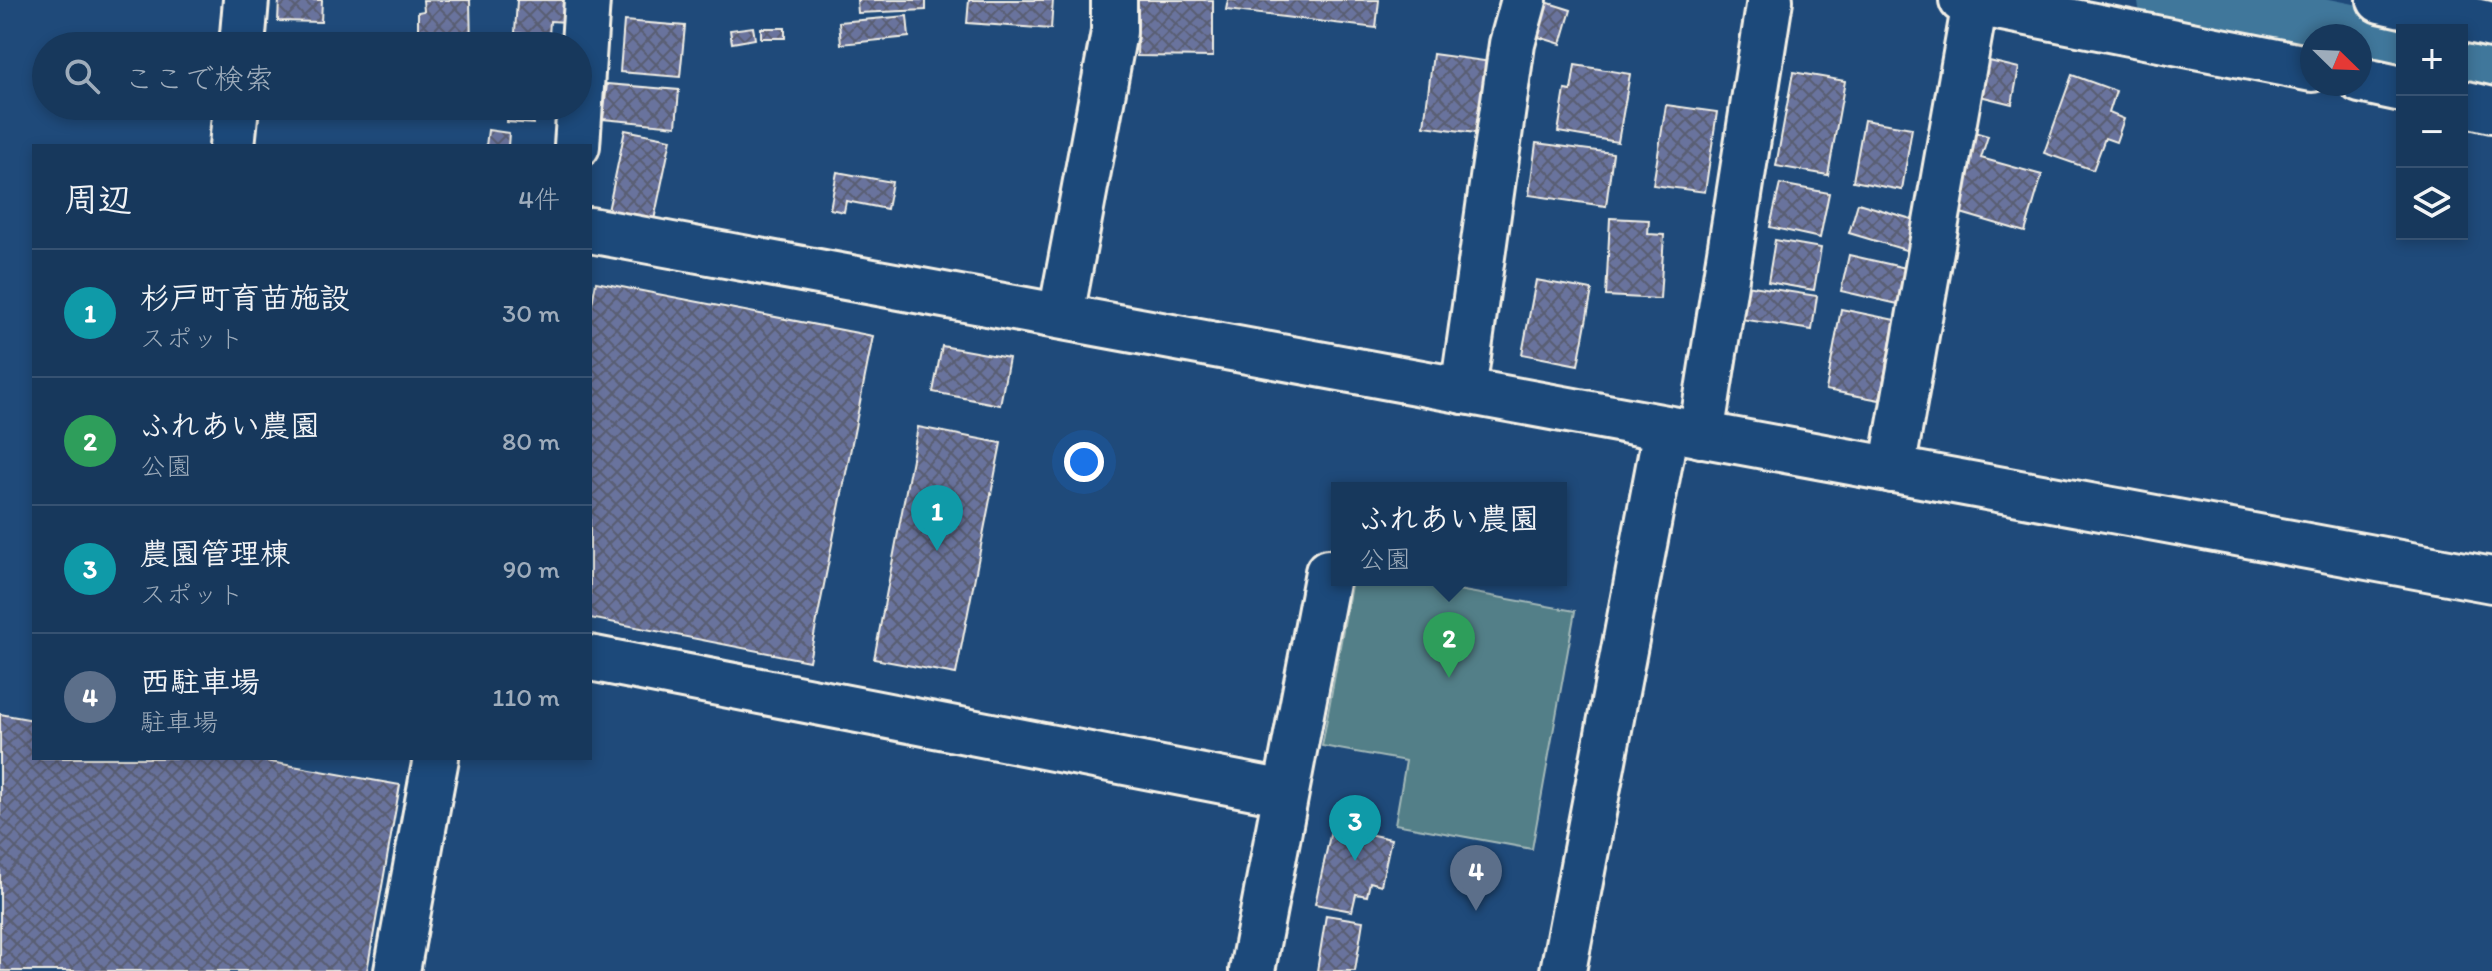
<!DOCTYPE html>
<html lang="ja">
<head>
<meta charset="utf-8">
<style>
	:root { --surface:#17385c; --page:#203f62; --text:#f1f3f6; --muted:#9eacbb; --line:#365272; --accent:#90b9f0 }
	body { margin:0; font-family:Itim,"Klee One",sans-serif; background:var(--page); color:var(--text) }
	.controls { position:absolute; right:24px; top:24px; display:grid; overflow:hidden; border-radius:0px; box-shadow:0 4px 12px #0003 }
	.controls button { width:72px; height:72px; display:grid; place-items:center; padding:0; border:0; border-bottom:2px solid var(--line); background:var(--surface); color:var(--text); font:40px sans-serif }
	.compass { position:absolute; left:2300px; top:24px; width:72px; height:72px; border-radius:50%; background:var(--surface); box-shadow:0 4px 12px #0003; rotate:113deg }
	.you { position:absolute; left:1084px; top:462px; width:28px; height:28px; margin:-20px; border:6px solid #fff; border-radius:50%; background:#1a73e8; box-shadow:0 0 0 12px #1a73e833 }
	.badge { display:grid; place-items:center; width:52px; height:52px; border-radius:50%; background:var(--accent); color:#fff; font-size:26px; font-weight:700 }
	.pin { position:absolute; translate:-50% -66px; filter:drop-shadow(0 2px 4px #0008) }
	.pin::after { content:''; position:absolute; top:42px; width:28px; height:24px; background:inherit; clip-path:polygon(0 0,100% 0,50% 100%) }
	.popup { position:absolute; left:1331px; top:482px; width:236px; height:104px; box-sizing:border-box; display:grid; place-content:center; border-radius:0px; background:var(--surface); filter:drop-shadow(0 2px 6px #0005); font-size:26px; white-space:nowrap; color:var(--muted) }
	.popup b { font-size:30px; color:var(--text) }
	.popup::after { content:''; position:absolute; left:50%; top:100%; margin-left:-16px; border:16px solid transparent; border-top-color:var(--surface) }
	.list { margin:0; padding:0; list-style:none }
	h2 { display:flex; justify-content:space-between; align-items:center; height:104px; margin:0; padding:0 32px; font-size:34px }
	h2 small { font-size:26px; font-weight:400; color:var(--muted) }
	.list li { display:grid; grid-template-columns:52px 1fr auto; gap:24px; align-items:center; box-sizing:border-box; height:128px; padding:0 32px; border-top:2px solid var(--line) }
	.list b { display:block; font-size:30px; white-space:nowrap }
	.list p { margin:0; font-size:26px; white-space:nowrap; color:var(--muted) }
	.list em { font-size:26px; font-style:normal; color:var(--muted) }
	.icon { flex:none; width:44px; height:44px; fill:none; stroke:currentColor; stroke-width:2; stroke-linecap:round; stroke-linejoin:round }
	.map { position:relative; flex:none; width:2492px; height:971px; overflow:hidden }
	.search { position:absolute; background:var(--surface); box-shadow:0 4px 12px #0003; left:32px; top:32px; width:560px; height:88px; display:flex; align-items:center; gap:20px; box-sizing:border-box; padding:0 28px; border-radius:44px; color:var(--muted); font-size:30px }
	.panel { position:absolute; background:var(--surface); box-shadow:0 4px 12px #0003; left:32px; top:144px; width:560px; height:616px; border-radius:0px }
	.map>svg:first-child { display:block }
	.green { fill:#527f88; stroke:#a3b8b8; stroke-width:2 }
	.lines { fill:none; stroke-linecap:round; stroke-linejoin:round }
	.river { stroke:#40779b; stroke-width:66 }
	.building { fill:url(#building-cross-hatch); stroke:#f4f1e8; stroke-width:2 }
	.minor-casing { stroke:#f4f1e8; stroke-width:50 }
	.minor { stroke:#1f4a7a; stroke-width:44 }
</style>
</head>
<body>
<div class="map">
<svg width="2492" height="971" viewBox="0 0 2492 971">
	<defs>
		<pattern id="building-cross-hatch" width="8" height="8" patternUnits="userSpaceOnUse" patternTransform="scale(2)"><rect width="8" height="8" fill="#69739d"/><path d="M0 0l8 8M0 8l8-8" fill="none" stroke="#595e72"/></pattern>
	</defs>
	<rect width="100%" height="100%" fill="#1f4a7a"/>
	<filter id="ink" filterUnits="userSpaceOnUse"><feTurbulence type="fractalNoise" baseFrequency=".0125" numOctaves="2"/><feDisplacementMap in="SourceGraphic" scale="16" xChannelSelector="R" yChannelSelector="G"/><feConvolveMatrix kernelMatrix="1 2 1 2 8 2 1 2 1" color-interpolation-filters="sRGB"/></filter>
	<g filter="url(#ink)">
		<path class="green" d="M1352,580h50l173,31 -43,238 -137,-25 11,-63 -84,-15z"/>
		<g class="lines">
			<g class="river">
				<path d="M2171,0l175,36"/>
				<path d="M2360,39l42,11"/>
				<path d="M2462,64l30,7"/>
			</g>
		</g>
		<g class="building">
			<path d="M279,0h43l-1,22 -43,-1z"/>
			<path d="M423,0h47l1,46h-44l-1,-13h-8v-21l6,-1z"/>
			<path d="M517,0h52l-2,22 -17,-1 -1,15 -34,-3z"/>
			<path d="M857,0h69v10l-68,3z"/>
			<path d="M969,0h84l-2,29 -84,-6z"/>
			<path d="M1122,0h91v57l-76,-1 1,-34 -17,-1z"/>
			<path d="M1228,0h151l-3,28 -150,-18z"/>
			<path d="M1539,0l32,10 -10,34 -35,-11z"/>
			<path d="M907,16l2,21 -68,7 -2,-22z"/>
			<path d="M624,21l61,5 -5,51 -60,-5z"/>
			<path d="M753,27l2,12 -23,4 -2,-13z"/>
			<rect x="761" y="28" width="24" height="10"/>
			<path d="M515,37l53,4 -1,5h-52z"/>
			<path d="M1433,54l59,8 -9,72 -59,-8z"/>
			<path d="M1985,60l34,8 -7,36 -36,-9z"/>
			<path d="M1575,65l55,9 -12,68 -60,-10 7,-42 6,1z"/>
			<path d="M1793,72l52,9 -17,94 -52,-9z"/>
			<path d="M2072,75l44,16 -7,22 15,6 -8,23 -11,-4 -12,32 -49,-17z"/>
			<path d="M607,84l72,6 -3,36 -73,-7z"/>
			<path d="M1666,105l51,7 -12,80 -52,-7z"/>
			<path d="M508,106h49v4l-9,-1v5l-15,-1v11l-26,-2z"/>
			<path d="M1864,120l48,8 -10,62 -49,-9z"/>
			<path d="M488,130l21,3 -1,13h-22z"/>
			<path d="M625,130l46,9 -17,81 -46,-9z"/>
			<path d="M1967,130l21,6 -7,22 61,17 -17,57 -81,-24z"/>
			<path d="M1536,143l77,10 -7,53 -77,-11z"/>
			<path d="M837,172l55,10 -5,27 -41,-8 -2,11 -14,-3z"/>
			<path d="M1780,184l49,9 -9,45 -50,-11z"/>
			<path d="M1858,203l60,18 -9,30 -60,-18z"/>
			<path d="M1610,218l39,2 -1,14 16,1 -4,64 -54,-3z"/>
			<path d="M1775,240l46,8 -7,42 -46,-8z"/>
			<path d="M1849,255l57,13 -8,36 -57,-13z"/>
			<path d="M1536,280l56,10 -14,75 -56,-11z"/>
			<path d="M596,282l277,54 -64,325 -219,-43v-304z"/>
			<path d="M1746,285l71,11 -5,34 -71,-11z"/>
			<path d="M1841,309l54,11 -15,80 -54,-10z"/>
			<path d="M942,346l67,12 -9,47 -67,-13z"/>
			<path d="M918,427l83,16 -45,231 -82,-15z"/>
			<path d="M0,714l34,6v38h214l152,27 -33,186h-367z"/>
			<path d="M1332,826l59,13 -10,46 -11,-3 -3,14 -11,-2 -4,17 -37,-7z"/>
			<path d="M1326,915l37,6 -8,50h-38z"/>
		</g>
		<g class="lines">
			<defs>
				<g id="minor">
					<path d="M1962,0l350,69"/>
					<path d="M2380,0l112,25"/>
					<path d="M242,46l4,-46"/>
					<path d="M2360,80l42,9"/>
					<path d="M2462,103l30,7"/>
					<path d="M232,146l4,-40"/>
					<path d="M577,146l10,-146"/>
					<path d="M590,230l1902,350"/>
					<path d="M1061,315l53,-283v-32"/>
					<path d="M1463,391l49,-347 12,-44"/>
					<path d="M1701,435l69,-435"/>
					<path d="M1892,470l83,-467"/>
					<path d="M590,658l695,135"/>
					<path d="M397,971l39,-213"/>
					<path d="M1252,971l76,-399"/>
					<path d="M1563,971l103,-542"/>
				</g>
			</defs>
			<use href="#minor" class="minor-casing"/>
			<use href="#minor" class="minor"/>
		</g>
	</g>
</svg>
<div class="controls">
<button>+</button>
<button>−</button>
<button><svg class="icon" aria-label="layers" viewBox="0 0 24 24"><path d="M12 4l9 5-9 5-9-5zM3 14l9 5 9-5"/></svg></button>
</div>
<svg class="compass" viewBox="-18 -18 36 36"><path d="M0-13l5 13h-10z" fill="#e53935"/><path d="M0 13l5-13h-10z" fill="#9eacbb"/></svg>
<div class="you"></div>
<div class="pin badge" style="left:937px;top:551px;background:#0f9aa8">1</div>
<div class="pin badge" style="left:1449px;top:678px;background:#2e9e5b">2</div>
<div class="popup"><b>ふれあい農園</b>公園</div>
<div class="pin badge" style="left:1355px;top:861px;background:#0f9aa8">3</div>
<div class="pin badge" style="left:1476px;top:911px;background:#5c6f8a">4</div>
<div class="search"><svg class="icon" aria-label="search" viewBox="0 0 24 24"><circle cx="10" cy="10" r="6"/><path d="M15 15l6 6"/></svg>ここで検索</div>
<section class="panel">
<h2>周辺<small>4件</small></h2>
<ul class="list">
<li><span class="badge" style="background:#0f9aa8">1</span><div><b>杉戸町育苗施設</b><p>スポット</p></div><em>30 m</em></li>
<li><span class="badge" style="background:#2e9e5b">2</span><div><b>ふれあい農園</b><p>公園</p></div><em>80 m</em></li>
<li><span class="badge" style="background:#0f9aa8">3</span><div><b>農園管理棟</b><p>スポット</p></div><em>90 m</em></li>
<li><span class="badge" style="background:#5c6f8a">4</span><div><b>西駐車場</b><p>駐車場</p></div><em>110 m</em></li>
</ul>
</section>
</div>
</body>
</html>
